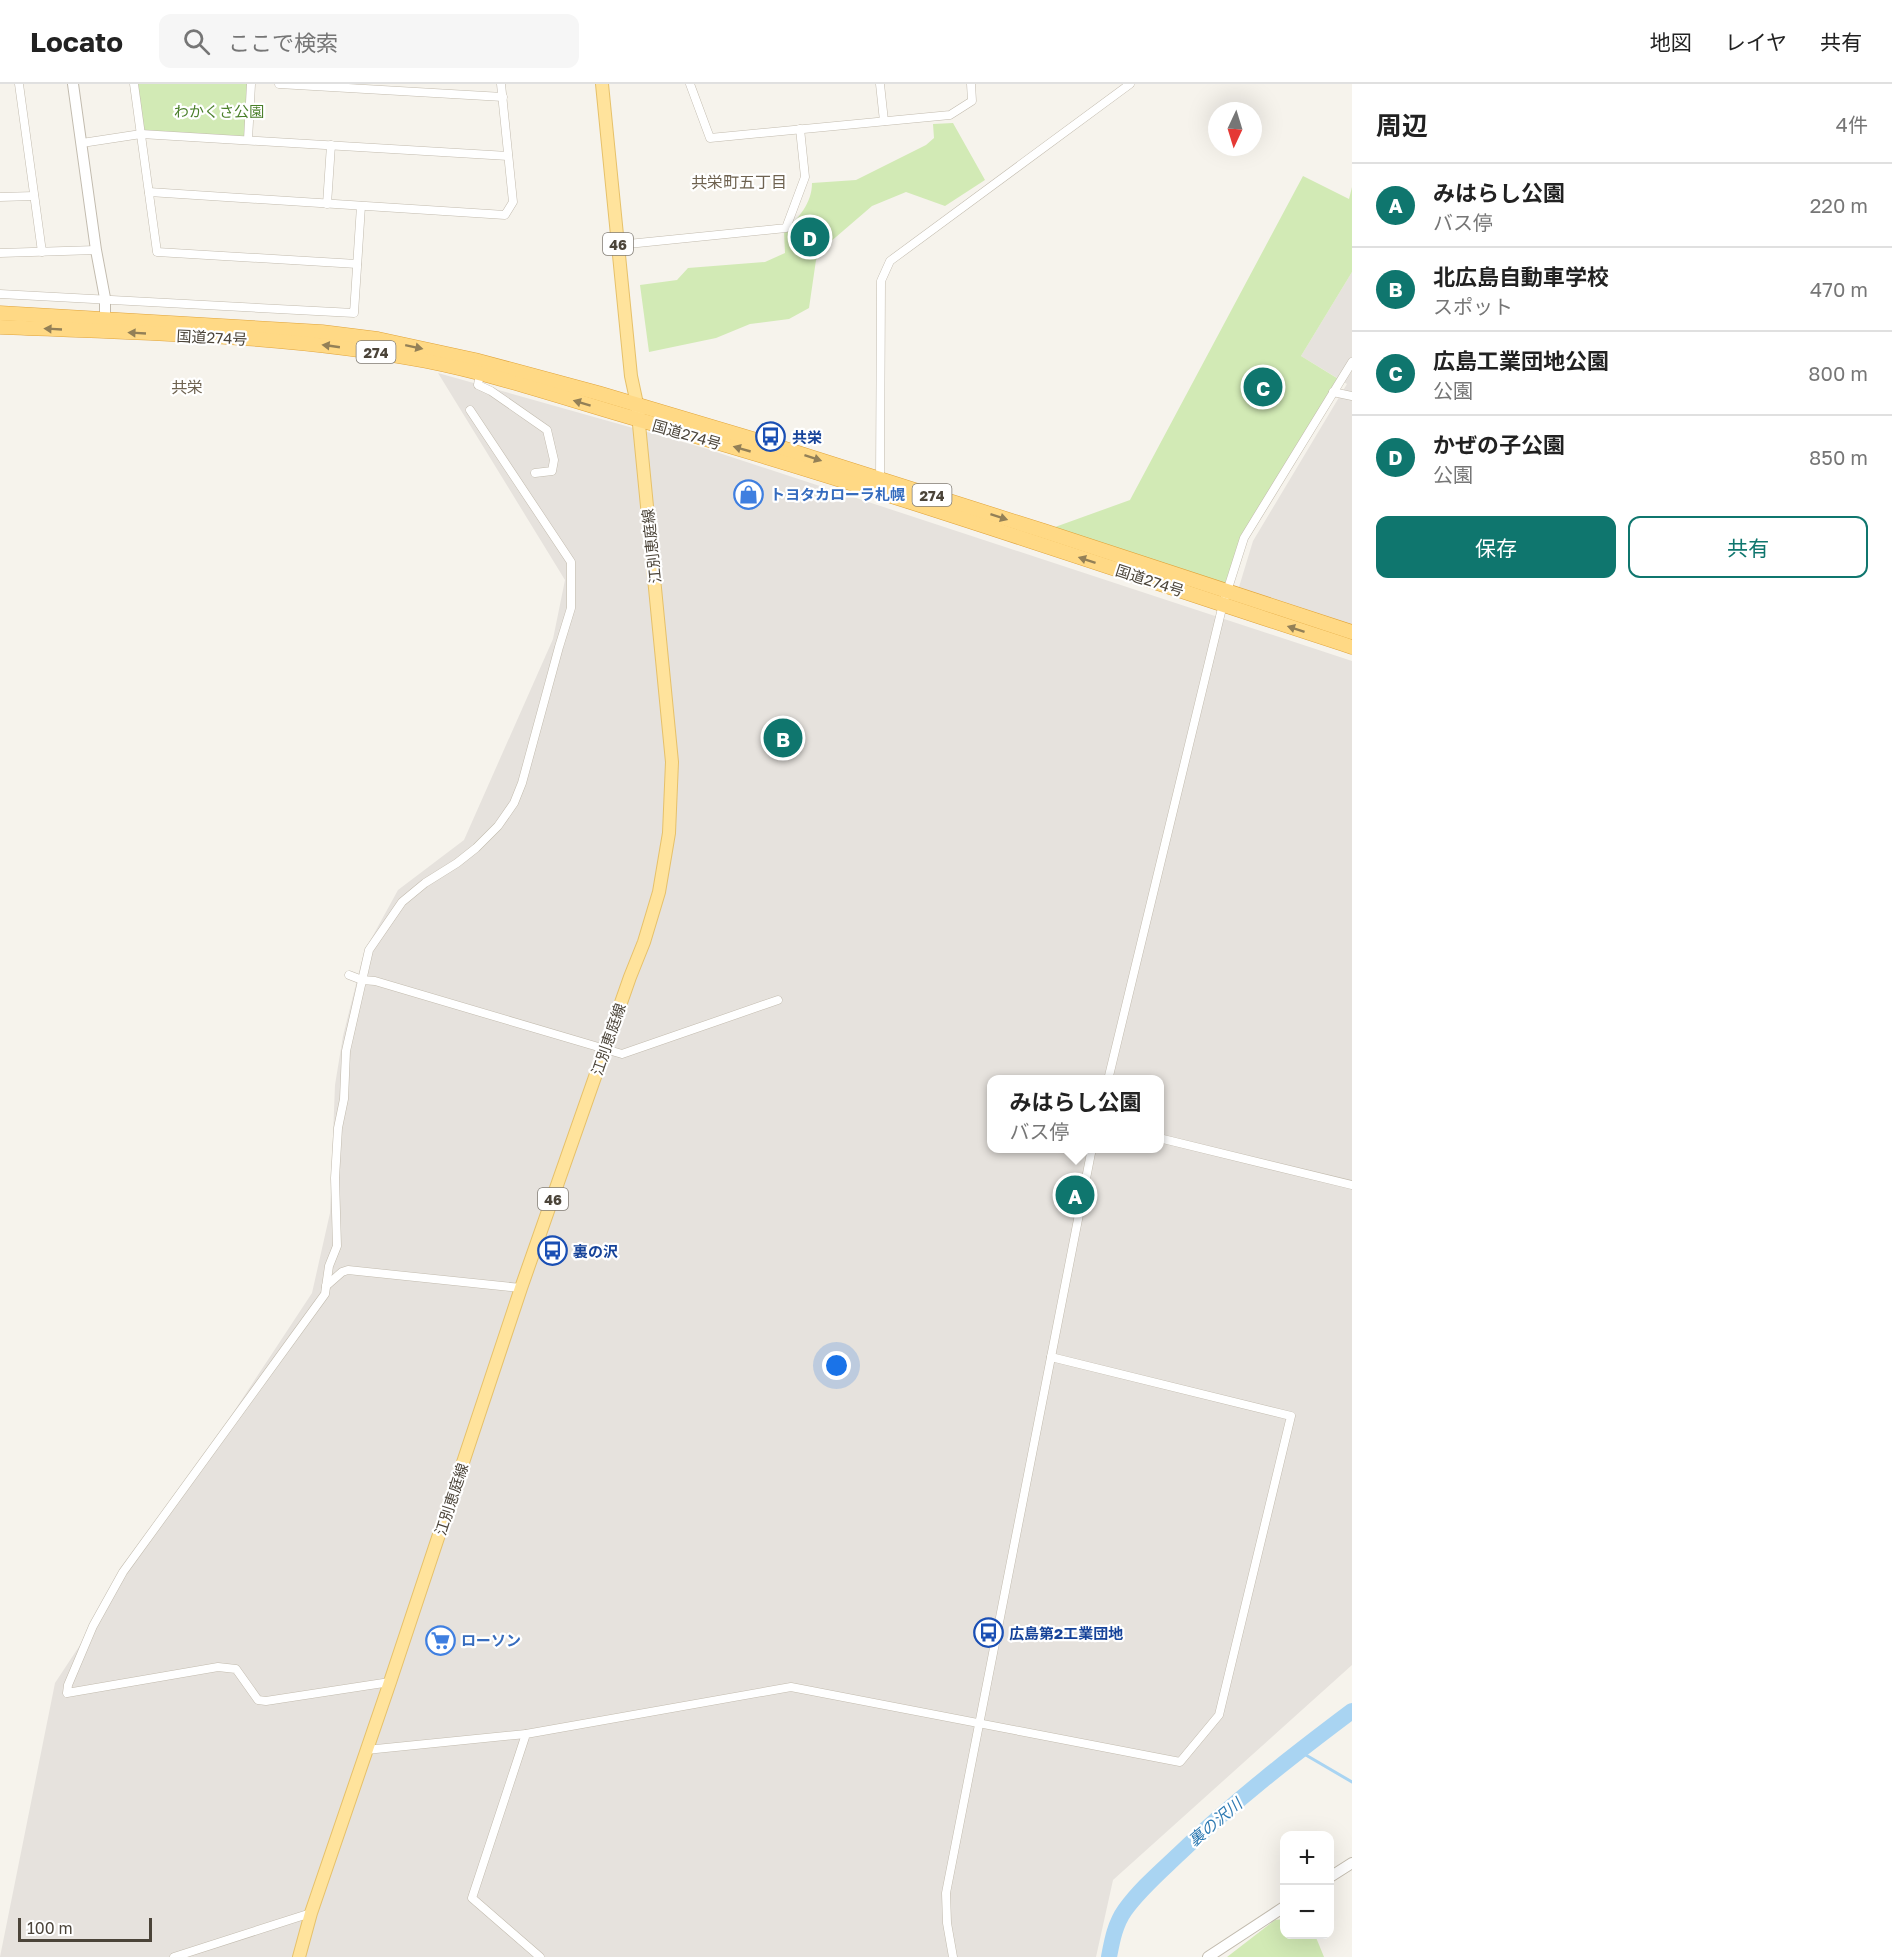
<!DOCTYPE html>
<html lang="ja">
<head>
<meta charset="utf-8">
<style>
	:root { --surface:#fff; --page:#f6f6f6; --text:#222; --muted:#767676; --line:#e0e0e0; --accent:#0f766e }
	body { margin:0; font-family:"Golos Text","Noto Sans JP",sans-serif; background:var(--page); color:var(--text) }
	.controls { position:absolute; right:18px; bottom:18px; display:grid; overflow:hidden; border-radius:12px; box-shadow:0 6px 24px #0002 }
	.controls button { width:54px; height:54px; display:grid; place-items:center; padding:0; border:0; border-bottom:2px solid var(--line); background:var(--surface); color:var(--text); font:30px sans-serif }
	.compass { position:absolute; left:1208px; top:18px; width:54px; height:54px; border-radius:50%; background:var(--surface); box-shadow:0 6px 24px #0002; rotate:184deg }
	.scale { position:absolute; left:18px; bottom:15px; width:134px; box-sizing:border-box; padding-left:6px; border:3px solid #4b4439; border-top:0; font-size:16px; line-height:21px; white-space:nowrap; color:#4b4439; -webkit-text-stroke:4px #fff; paint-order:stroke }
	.you { position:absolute; left:837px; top:1282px; width:21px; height:21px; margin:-15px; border:4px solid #fff; border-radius:50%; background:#1a73e8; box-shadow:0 0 0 9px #1a73e833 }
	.badge { display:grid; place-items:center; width:39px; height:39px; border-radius:50%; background:var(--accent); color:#fff; font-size:20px; font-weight:700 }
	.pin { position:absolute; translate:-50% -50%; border:3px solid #fff; box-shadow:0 2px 6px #0006 }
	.popup { position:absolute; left:987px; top:991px; width:177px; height:78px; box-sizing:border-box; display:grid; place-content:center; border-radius:12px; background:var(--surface); filter:drop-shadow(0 2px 4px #0005); font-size:20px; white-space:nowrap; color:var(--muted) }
	.popup b { font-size:22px; color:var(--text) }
	.popup::after { content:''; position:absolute; left:50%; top:100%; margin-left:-12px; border:12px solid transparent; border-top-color:var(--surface) }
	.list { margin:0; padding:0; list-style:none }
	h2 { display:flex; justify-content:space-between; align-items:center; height:78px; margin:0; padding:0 24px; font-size:26px }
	h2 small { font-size:20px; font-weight:400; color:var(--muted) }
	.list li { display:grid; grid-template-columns:39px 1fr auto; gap:18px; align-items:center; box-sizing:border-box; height:84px; padding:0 24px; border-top:2px solid var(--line) }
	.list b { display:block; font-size:22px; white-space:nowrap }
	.list p { margin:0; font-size:20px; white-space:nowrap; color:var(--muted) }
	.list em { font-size:20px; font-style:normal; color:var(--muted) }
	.actions { display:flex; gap:12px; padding:18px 24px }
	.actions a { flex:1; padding:14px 0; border:2px solid var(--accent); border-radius:12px; text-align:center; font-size:21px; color:var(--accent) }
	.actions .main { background:var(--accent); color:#fff }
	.icon { flex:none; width:33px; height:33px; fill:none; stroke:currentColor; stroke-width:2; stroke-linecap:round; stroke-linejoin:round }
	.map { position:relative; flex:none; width:1352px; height:1873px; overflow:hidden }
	header { display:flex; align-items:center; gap:36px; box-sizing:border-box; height:84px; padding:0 30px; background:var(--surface); border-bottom:2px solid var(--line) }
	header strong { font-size:28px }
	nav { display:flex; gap:33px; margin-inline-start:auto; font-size:21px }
	.search { width:420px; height:54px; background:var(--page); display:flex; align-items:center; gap:15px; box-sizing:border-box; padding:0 21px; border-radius:12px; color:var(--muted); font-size:22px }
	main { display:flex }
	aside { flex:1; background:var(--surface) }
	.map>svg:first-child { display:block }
	.industrial { fill:#e6e2dd; fill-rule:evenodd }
	.green { fill:#d2eab5 }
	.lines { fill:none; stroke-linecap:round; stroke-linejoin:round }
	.stream { stroke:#a9d4f2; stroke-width:3 }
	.river { stroke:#a9d4f2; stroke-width:16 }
	.minor-casing { stroke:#c2bbae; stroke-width:9 }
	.tertiary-casing { stroke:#c2bbae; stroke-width:12 }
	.primary-casing { stroke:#e6c16a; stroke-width:14 }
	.trunk-casing { stroke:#e0a43c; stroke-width:15 }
	.minor { stroke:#fff; stroke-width:8 }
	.tertiary { stroke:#fff; stroke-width:10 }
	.primary { stroke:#ffe39c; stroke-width:12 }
	.trunk { stroke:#ffd985; stroke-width:14 }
	.oneway { fill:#938057 }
	.labels { text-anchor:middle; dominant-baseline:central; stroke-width:4.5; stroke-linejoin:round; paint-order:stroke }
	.shield { fill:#fff; stroke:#817c74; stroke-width:1.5 }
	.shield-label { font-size:14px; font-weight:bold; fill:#4b4439 }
	.park-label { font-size:15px; fill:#4a7f2a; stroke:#fff }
	.street-label { font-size:15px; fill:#4b4439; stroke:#fff }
	.transit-label { font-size:15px; font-weight:bold; fill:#164399; stroke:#fff; text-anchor:start }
	.shop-label { font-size:15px; font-weight:bold; fill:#366cbe; stroke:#fff; text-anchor:start }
	.neighbourhood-label { font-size:16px; fill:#6e6250; stroke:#fff }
	.water-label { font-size:16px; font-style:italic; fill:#2e7ab2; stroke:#fff }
</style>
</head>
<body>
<header>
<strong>Locato</strong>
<div class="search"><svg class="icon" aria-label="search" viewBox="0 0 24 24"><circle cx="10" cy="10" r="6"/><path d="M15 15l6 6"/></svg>ここで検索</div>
<nav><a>地図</a><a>レイヤ</a><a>共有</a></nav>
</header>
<main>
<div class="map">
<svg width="1352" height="1873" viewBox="0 0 1352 1873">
	<rect width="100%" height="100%" fill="#f6f3ec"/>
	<g class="industrial">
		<path d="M1352,188v352l-113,-37 14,-46 94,-157 -46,-28z"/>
		<path d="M438,289l266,75 648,213v1004l-239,215 -17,77h-1096l55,-274 257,-390 18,-80 5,-128 8,-49 21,-84 34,-62 66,-50 89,-201 12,-59zM991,996h168v68h-168z"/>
	</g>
	<g class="green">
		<path d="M134,0h117l-3,56 -107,-6z"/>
		<path d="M953,39l32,57 -40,26 -39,-14 -34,14 -43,37 -13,17 -7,48 -20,11 -39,5 -34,14 -67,14 -9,-67 37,-5 11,-12 77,-6 20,-9 -1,-21c14,-14 28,-28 28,-49l44,-3 70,-35 8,-7 -1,-14z"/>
		<path d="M1303,92l46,23 3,-12v85l-51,84 39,24 -96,158 -18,53 -182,-60 86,-31z"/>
		<path d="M1284,1835v15l31,1 9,22h-97l48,-37z"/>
	</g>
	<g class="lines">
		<path class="stream" d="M1299,1667l53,31"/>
		<path class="river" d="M1109,1873c3,-16 6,-33 16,-47 15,-21 35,-38 54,-56 54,-52 113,-98 173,-143"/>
		<defs>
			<g id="minor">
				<path d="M19,0l23,168"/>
				<path d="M134,0l23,168 200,12"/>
				<path d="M279,0l224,13"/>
				<path d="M690,0l20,54 240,-23 22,-14 -1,-17"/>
				<path d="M880,0l4,37"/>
				<path d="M248,56l3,-56"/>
				<path d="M82,59l59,-9 367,22"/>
				<path d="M149,108l356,23 8,-13 -12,-118"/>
				<path d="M0,113l34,-1"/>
				<path d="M327,120l4,-59"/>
				<path d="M618,161l168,-17 19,-51 -5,-48"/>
				<path d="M0,169l96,-3"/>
				<path d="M0,210l354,19 7,-107"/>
				<path d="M480,289l-2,12 13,6 56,39 7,30 -2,11 -17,2"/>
				<path d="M1333,308l19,4"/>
				<path d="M880,398l1,-201 9,-20 240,-177"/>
				<path d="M349,891l13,5 13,1 247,73 156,-54"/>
				<path d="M1108,996l115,-476 21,-66 108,-176"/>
				<path d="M1159,1054l193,47"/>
				<path d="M326,1202l16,-14 6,-2 173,18"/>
				<path d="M390,1598l-124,19 -8,-1 -22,-31 -18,-2 -151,26 1,-8 25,-59 30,-54 202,-278 4,-28 8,-20 -2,-68 3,-50 6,-29 2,-48 23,-101 33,-48 23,-19 32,-20 19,-15 22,-22 16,-23 8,-20 37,-136 12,-39v-46l-101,-152"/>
				<path d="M366,1666l160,-16"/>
				<path d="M174,1873l137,-44"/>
				<path d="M540,1873l-68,-59 54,-164 265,-47 389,75 39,-47 72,-299 -240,-59"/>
				<path d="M953,1873l-6,-34 -1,-30 146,-745"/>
			</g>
			<g id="tertiary">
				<path d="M73,0l23,166 9,48v26"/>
				<path d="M1330,1793l22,-14"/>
				<path d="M1208,1873l76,-50"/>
			</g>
			<path id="primary" d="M299,1873l12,-44 79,-231 131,-394 109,-311 14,-35 15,-50 10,-59 3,-71 -35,-358 -6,-28 -29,-292"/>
			<g id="trunk">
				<path d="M0,229l322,19 56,7 97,21 123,33 178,53 268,85 308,101"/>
				<path d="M0,243c142,6 286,7 426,34 76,15 149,41 224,62 236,67 468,148 702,224"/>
			</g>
		</defs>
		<use href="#minor" class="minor-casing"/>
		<use href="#tertiary" class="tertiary-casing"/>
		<use href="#primary" class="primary-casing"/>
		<use href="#trunk" class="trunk-casing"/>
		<use href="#minor" class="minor"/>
		<use href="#tertiary" class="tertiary"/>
		<use href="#primary" class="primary"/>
		<use href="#trunk" class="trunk"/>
	</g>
	<defs><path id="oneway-solid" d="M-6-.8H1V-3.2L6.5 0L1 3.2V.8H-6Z" transform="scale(1.5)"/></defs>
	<g class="oneway">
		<use href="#oneway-solid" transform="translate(53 245) rotate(-177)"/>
		<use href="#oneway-solid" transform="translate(137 249) rotate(-177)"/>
		<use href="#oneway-solid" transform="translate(331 262) rotate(-172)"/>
		<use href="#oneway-solid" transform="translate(414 263) rotate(12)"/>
		<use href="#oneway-solid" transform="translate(582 319) rotate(-163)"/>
		<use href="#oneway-solid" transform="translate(742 365) rotate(-164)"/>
		<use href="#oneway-solid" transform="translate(813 374) rotate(18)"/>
		<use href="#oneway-solid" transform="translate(999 433) rotate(18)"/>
		<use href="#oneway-solid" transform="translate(1087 476) rotate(-162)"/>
		<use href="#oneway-solid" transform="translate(1296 545) rotate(-162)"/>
	</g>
	<defs>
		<symbol id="bus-ring" viewBox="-11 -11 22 22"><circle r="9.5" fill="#fff" stroke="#1a4fb4" stroke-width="1.5"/><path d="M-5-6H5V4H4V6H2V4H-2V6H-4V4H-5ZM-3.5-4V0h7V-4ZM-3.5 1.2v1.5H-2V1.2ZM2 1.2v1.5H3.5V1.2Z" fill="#1a4fb4"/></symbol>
		<symbol id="shop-ring" viewBox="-11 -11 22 22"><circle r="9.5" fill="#fff" stroke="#3f7fe0" stroke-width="1.5"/><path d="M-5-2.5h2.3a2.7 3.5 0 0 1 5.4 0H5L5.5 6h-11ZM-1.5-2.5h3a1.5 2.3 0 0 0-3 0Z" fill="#3f7fe0"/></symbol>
		<symbol id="supermarket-ring" viewBox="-11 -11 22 22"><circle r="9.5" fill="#fff" stroke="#3f7fe0" stroke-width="1.5"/><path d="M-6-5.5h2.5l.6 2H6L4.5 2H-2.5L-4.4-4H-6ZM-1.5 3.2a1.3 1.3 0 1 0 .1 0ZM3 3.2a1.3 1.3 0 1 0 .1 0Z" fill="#3f7fe0"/></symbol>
	</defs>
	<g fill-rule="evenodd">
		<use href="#bus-ring" x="754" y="336" width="33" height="33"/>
		<use href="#shop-ring" x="732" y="394" width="33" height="33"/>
		<use href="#bus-ring" x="536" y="1150" width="33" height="33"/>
		<use href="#bus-ring" x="972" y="1532" width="33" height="33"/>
		<use href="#supermarket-ring" x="424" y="1540" width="33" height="33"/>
	</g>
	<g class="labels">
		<g class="shield">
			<rect x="603" y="149" width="30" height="22" rx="4.5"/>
			<rect x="356.5" y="257" width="39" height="22" rx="4.5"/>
			<rect x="912.5" y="400" width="39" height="22" rx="4.5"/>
			<rect x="538" y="1104" width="30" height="22" rx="4.5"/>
		</g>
		<g class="shield-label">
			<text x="618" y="160">46</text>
			<text x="376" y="268">274</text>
			<text x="932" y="411">274</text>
			<text x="553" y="1115">46</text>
		</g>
		<g class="park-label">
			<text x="219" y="27">わかくさ公園</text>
		</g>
		<g class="street-label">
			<text transform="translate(212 253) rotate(3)">国道274号</text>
			<text transform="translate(687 350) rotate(16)">国道274号</text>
			<text transform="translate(651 462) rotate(-96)">江別恵庭線</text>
			<text transform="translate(1150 496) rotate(18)">国道274号</text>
			<text transform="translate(608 955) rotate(-71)">江別恵庭線</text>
			<text transform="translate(451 1415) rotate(-72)">江別恵庭線</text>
		</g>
		<g class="transit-label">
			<text x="792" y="353">共栄</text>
			<text x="573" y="1167">裏の沢</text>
			<text x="1009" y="1549">広島第2工業団地</text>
		</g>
		<g class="shop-label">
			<text x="770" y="410">トヨタカローラ札幌</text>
			<text x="461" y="1556">ローソン</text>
		</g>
		<g class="neighbourhood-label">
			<text x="739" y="98">共栄町五丁目</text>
			<text x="187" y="303">共栄</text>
		</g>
		<g class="water-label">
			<text transform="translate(1215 1738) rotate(-40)">裏の沢川</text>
		</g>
	</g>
</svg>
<div class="controls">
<button>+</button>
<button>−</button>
</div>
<svg class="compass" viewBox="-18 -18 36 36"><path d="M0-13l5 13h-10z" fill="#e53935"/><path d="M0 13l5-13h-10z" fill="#767676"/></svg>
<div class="scale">100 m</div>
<div class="you"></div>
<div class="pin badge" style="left:1075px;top:1111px">A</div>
<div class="popup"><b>みはらし公園</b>バス停</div>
<div class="pin badge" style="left:783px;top:654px">B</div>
<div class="pin badge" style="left:1263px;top:303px">C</div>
<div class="pin badge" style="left:810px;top:153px">D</div>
</div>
<aside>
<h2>周辺<small>4件</small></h2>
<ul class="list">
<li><span class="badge">A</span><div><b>みはらし公園</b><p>バス停</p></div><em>220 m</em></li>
<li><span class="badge">B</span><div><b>北広島自動車学校</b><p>スポット</p></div><em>470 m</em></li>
<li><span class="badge">C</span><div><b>広島工業団地公園</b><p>公園</p></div><em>800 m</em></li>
<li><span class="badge">D</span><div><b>かぜの子公園</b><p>公園</p></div><em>850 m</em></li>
</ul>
<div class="actions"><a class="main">保存</a><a>共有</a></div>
</aside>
</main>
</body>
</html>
